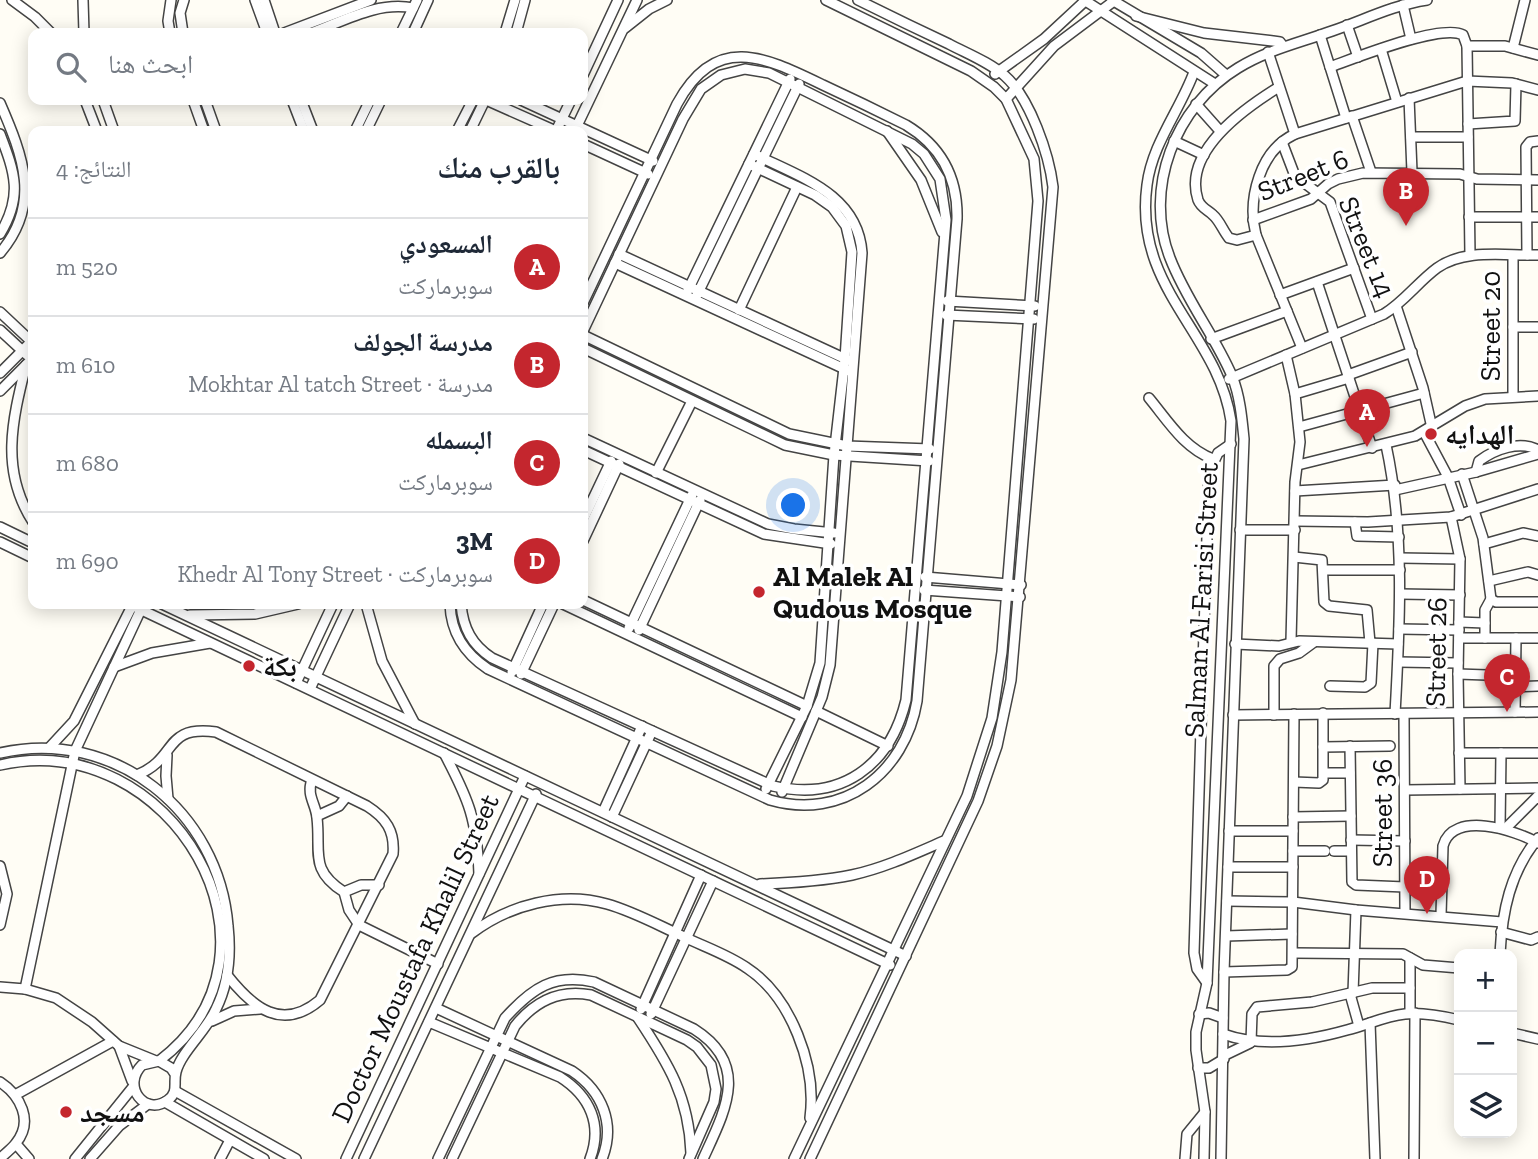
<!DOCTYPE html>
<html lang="ar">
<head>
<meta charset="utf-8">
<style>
	:root { --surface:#fff; --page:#f2f2f3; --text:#1f2937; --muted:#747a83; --line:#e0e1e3; --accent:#c4262e }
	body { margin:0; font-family:"Zilla Slab","Noto Naskh Arabic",serif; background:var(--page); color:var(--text); direction:rtl }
	.controls { position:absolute; right:21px; bottom:21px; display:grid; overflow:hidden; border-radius:14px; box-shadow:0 4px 18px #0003 }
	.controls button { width:63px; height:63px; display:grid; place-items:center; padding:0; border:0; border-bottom:2px solid var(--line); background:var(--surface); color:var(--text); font:35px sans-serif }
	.you { position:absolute; left:794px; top:506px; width:24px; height:24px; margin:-18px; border:5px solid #fff; border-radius:50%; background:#1a73e8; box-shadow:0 0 0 10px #1a73e833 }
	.badge { display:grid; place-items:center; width:46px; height:46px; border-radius:50%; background:var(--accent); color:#fff; font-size:23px; font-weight:700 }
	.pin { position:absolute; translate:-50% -58px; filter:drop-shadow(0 2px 4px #0008) }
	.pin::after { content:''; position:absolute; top:37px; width:24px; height:21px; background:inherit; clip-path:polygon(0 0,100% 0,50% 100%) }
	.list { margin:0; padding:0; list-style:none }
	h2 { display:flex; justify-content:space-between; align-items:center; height:91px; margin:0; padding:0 28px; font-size:30px }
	h2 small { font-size:23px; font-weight:400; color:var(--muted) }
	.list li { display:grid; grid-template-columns:46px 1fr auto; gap:21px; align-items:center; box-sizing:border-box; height:98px; padding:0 28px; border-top:2px solid var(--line) }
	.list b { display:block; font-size:26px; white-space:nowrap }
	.list p { margin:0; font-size:23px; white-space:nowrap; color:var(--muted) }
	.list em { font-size:23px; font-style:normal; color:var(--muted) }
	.icon { flex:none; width:38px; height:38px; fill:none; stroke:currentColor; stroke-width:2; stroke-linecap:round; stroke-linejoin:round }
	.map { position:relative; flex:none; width:1538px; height:1159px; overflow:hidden; direction:ltr }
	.search { position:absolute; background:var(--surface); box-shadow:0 4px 18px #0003; left:28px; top:28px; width:560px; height:77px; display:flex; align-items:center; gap:18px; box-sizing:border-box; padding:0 24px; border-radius:14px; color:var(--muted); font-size:26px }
	.panel { position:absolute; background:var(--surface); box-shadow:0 4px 18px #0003; left:28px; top:126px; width:560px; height:483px; border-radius:14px; direction:rtl }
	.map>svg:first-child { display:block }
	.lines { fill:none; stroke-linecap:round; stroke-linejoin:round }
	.minor-casing { stroke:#444; stroke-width:12 }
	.minor { stroke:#fff; stroke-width:9 }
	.poi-dot { fill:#c4262e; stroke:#fff; stroke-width:2.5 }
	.labels { text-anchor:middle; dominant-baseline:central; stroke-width:7; stroke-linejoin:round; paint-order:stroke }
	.street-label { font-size:28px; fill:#111; stroke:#fff }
	.poi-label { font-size:28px; font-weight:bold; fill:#111; stroke:#fff; text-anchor:start }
</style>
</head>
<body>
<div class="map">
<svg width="1538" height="1159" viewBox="0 0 1538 1159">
	<rect width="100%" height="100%" fill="#fffdf5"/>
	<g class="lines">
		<defs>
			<g id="minor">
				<path d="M12,0l23,17 16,16"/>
				<path d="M83,0l1,33"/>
				<path d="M255,0l12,33"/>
				<path d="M264,0l11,33"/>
				<path d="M1084,0l131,84"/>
				<path d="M1112,0l89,53 25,22"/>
				<path d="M1403,5l8,34"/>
				<path d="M1136,16l68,17 69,8 7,1 3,4"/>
				<path d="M1347,25l11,32"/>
				<path d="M625,28l24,-19 18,-9"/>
				<path d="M170,33l-2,-12 3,-21"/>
				<path d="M183,33l-3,-20 4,-13"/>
				<path d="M284,33l87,-33"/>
				<path d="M311,33c33,-12 67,-32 102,-25"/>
				<path d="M401,33l16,-33"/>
				<path d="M413,33l15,-33"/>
				<path d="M505,33l10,-33"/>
				<path d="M516,33l9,-33"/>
				<path d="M1320,35l26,83"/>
				<path d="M1467,46h38l33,9"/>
				<path d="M1513,48l12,-48"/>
				<path d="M1381,49l16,53"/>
				<path d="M1268,52l27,82"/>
				<path d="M1330,67c25,-9 112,-44 133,-32l4,11 3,209"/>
				<path d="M1194,72c-14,38 -42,72 -47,113 -14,104 71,147 84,236l-24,562 -11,49v18l9,62 -1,47"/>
				<path d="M995,74l49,-35 42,-39"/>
				<path d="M583,75l35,-75"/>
				<path d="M1409,98l3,74"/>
				<path d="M1006,99l48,-53 60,-45"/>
				<path d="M85,100l12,31"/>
				<path d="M103,100l11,31"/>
				<path d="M193,100l11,31"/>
				<path d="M205,100l11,31"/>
				<path d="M292,100l12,31"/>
				<path d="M301,100l12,31"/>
				<path d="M486,100l70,31"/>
				<path d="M521,100l132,61"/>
				<path d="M0,103c23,53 42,101 0,150"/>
				<path d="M1196,104l24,27"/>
				<path d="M1352,116l19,56"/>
				<path d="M1468,124l47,-3 1,-37"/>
				<path d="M575,130l62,-130"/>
				<path d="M355,131l15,-31"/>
				<path d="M366,131l15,-31"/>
				<path d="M457,131l16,-31"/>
				<path d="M470,131l15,-31"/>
				<path d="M556,131l15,-31"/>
				<path d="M887,131l34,49 21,52"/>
				<path d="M0,134c15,39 23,62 0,100"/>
				<path d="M1411,137h57"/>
				<path d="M1174,141l30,14"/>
				<path d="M1282,142l13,34 35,26 42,117"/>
				<path d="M583,144l65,30"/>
				<path d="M754,154c46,23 104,40 108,99l-32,412 -8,32 -40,95"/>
				<path d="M749,164l66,31 17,12 14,19 6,26 -7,107 -11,96 -14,208 -13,43 -41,83"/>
				<path d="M1469,217h69"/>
				<path d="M1253,220l58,-21 17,-15 10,-5 25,-6 97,1 17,5 61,1"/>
				<path d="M1256,235l-19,5 -8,-2c-6,-7 -9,-17 -16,-23 -5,-5 -12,-7 -15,-15 -16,-49 47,-92 81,-113"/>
				<path d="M619,254l229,106"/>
				<path d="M1527,255l-1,-108 4,-5 8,-1"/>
				<path d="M615,263l234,108"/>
				<path d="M1317,282l55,166"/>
				<path d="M688,290l102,-211"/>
				<path d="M697,295l102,-211"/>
				<path d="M1280,295l74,-27"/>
				<path d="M947,301l88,5"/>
				<path d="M1396,306l27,82 9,40"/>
				<path d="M739,310l58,-123"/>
				<path d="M0,312l33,31"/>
				<path d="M946,315l88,4"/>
				<path d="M1513,327h25"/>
				<path d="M0,330l27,25"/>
				<path d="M583,335l206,99 58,12 83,3"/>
				<path d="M1211,339l76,-28"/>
				<path d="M583,348l202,97 49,10 95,6"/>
				<path d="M1302,348l-46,-113c-9,-36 4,-85 39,-101l172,-53 45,2 26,7"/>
				<path d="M1286,355l9,39 5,48 -5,40 -4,159"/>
				<path d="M26,365c-14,56 -26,106 7,157"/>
				<path d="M0,373l33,-33"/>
				<path d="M1348,375l64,-23"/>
				<path d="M1229,379l155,-65c20,-12 34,-32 53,-46 28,-20 69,-12 101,-13"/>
				<path d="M0,391l33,-33"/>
				<path d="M1295,394l54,-16"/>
				<path d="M1513,396v-140"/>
				<path d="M1149,398c19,23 35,50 64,61"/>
				<path d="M1299,427l125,-34"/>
				<path d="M1424,432l24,45 13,38"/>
				<path d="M583,438l185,86 26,5 40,4"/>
				<path d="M1386,445c19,88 14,179 9,269"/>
				<path d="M583,450l181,84 67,10"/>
				<path d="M1298,465l117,-29 50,-30 20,-7 53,-3"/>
				<path d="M1476,472l3,-11c16,-12 41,-21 59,-11"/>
				<path d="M656,473l36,-72"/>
				<path d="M1462,474l21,64 8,61 5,3h42"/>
				<path d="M1395,490l81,-18 62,-18"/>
				<path d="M1295,491l100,-6"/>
				<path d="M1451,517l9,42 -2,115 2,115"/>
				<path d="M583,520l28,-59"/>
				<path d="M1295,521l73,1 83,-5 87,-28"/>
				<path d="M1355,522l2,14 42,1"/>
				<path d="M0,527l33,16"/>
				<path d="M1240,530h55"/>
				<path d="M583,541l36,-77"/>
				<path d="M0,542l33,16"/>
				<path d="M1484,544l39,-11 15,3"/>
				<path d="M1294,557l28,3 2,42 5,4 38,4 3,33"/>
				<path d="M1400,558l60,1"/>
				<path d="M1324,570h76"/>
				<path d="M925,577l96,8"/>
				<path d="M1489,581l39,-9 10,3"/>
				<path d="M924,590l96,7"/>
				<path d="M1400,594l60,1"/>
				<path d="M583,600l224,106"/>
				<path d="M129,604l761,361"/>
				<path d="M162,604l744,352"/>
				<path d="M366,604l16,57 33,63"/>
				<path d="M450,604c1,29 14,49 38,65l282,131c73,21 135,-27 147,-99l40,-482c1,-41 -16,-73 -51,-94 -28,-14 -55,-27 -83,-40 -58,-28 -107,-53 -146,19l-94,199"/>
				<path d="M461,604c2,24 11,41 31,54l281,128c68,16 117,-20 133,-86l40,-480 -6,-41 -16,-25 -12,-10 -143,-71 -24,-4 -24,6 -20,14 -18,30 -100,212"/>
				<path d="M563,604l239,113"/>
				<path d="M190,615l65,-1 43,-10"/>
				<path d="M1459,622l26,1"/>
				<path d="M629,628l63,-133"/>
				<path d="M1399,629l60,1"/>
				<path d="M639,630l61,-130"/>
				<path d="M1459,638h79"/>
				<path d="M1485,638v-28l6,-11"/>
				<path d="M1235,644l44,2 20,-5 99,3"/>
				<path d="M1398,662l60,1"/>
				<path d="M114,667l38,-14 58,-10"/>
				<path d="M512,672l31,-68"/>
				<path d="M521,674l33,-70"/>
				<path d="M1458,674l57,2"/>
				<path d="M296,683l37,-79"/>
				<path d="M1330,686l35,1 6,-4 2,-40"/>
				<path d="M1515,687l23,-1"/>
				<path d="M310,689l40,-85"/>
				<path d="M816,711l72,35"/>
				<path d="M1515,712l1,-74"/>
				<path d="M1404,714l1,199"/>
				<path d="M1233,715l305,-3"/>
				<path d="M1274,715v-49l6,-7 19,-6 15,-11"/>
				<path d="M1350,746l2,136 4,3 49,2"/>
				<path d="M1323,747l67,-1"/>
				<path d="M49,748l25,-27 59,-117"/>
				<path d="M0,753c114,-26 219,58 228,173 3,28 1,57 -12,83 -9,21 -35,43 -40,63 -3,11 3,20 -8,28 -23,17 -47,-14 -26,-35l17,-4 12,7 4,6"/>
				<path d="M444,753c25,47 33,67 35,121"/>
				<path d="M1459,753h79"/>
				<path d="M167,755l-1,21 2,23"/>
				<path d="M0,765c170,-39 304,186 159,296"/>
				<path d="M1324,773h26"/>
				<path d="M137,775c42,-17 25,-50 79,-43l151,74c19,12 28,25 26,48l-73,146c-38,32 -67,8 -93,-25"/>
				<path d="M312,780c-6,15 4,24 5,38 4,34 -8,52 27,74l5,18 10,15 79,39"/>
				<path d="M1294,782l25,1 4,-3v-67"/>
				<path d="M1405,790l133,-2"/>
				<path d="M603,812l39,-86"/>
				<path d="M317,816l22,-10 8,-10"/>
				<path d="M612,817l40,-86"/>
				<path d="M1293,817l58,-1"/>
				<path d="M1500,828l1,-75"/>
				<path d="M1505,829l33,-33"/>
				<path d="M1229,831h64"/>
				<path d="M1351,840l54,1"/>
				<path d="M1293,851h32"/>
				<path d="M1334,851h17"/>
				<path d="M0,866l7,28 -7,31"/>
				<path d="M1228,867h65"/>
				<path d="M760,884c31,-1 62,-3 92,-9 32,-7 62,-21 92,-34"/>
				<path d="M344,892l17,-7h18"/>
				<path d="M1227,901l66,1 63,8 146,12"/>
				<path d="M1441,915l2,-69c10,-36 72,-16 95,-3"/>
				<path d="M1501,932l30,8 7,-3"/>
				<path d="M472,933c37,-28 89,-42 135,-29 25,7 49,20 73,31 22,11 47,19 67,33 44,29 70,98 63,150"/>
				<path d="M1226,936l66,-2"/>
				<path d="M1293,953l110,1 20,11 36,3"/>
				<path d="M1500,954c2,-42 10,-82 38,-116"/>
				<path d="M1224,972l63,-2 5,-3 2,-253"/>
				<path d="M1207,983l-10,-14 -3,-16 15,-481 9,-19 13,-9"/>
				<path d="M0,987l25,2 31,9 36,24 27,24 37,15"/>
				<path d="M25,989l50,-238 68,-146"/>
				<path d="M1353,993l3,-83"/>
				<path d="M1350,994l9,32"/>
				<path d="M436,1008l136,63c30,20 44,53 30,88"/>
				<path d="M641,1009l60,-134"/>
				<path d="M1410,1013v-55"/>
				<path d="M651,1014l62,-133"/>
				<path d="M1199,1014l10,-1 14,5"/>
				<path d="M638,1018c30,45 51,79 53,135"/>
				<path d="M212,1021l22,-10 26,-2"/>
				<path d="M429,1022l131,55c30,19 43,48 30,82"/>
				<path d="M1370,1023l5,136"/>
				<path d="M1512,1033l26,6"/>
				<path d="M1223,1034c39,14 85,7 124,-4 20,-5 38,-14 58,-16 18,-2 37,2 54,6"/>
				<path d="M1251,1042l1,-28 5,-7 55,-5 60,-14h38"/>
				<path d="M119,1046l13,35"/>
				<path d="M1223,1056l27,-13"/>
				<path d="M1198,1068h11l15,-9"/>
				<path d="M0,1082c20,13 34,39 16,61 -4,6 -11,10 -16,16"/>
				<path d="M175,1091l121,68"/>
				<path d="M15,1095l98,-54"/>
				<path d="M165,1102l99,57"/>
				<path d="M16,1144l13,15"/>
				<path d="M75,1159l58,-72"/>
				<path d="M90,1159l29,-33 29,-22"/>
				<path d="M220,1159l10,-19"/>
				<path d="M346,1159l179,-383"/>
				<path d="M364,1159l172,-365"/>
				<path d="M438,1159l67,-141c27,-30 49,-45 89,-36l100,47c57,36 31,82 9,130"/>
				<path d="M452,1159l63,-133c20,-25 44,-37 76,-31l96,45 10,7 14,18 5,24 -2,13 -25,57"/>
				<path d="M794,1159l173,-363 25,-78 10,-66 36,-451 -4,-42 -28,-60 -12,-12 -23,-16 -145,-71"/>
				<path d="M810,1159l168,-358 19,-55 14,-66 42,-493c-4,-33 -23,-89 -48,-111 -16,-14 -37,-22 -56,-32 -30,-14 -61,-29 -91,-44"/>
				<path d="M1185,1159l2,-25 18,-22"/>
				<path d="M1221,1159l3,-187 20,-533c-2,-21 -4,-43 -12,-63 -17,-40 -46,-76 -62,-118 -27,-69 5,-152 68,-190 29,-18 61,-25 94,-37 32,-11 61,-26 95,-31"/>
				<path d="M1414,1159l1,-146"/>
			</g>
		</defs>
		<use href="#minor" class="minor-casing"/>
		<use href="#minor" class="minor"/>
	</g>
	<g class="poi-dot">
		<circle cx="1431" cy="434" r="7"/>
		<circle cx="759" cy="592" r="7"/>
		<circle cx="249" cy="666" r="7"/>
		<circle cx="66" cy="1112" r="7"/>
	</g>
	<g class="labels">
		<g class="street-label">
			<text transform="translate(1303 175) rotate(-22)">Street 6</text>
			<text transform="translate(1367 247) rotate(68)">Street 14</text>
			<text transform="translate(1490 326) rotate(-90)">Street 20</text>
			<text transform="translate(1201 600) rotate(-87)">Salman Al Farisi Street</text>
			<text transform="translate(1436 652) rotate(-89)">Street 26</text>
			<text transform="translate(1382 813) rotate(-90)">Street 36</text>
			<text transform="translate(415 958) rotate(-65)">Doctor Moustafa Khalil Street</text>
		</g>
		<g class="poi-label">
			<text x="1445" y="434">الهدايه</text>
			<text x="773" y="576">Al Malek Al<tspan x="773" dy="32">Qudous Mosque</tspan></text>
			<text x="263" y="666">بكة</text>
			<text x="80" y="1112">مسجد</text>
		</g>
	</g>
</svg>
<div class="controls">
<button>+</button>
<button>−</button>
<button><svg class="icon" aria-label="layers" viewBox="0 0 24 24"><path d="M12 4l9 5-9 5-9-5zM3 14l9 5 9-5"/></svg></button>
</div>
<div class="you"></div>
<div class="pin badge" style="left:1367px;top:447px">A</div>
<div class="pin badge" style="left:1406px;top:226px">B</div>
<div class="pin badge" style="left:1507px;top:712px">C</div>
<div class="pin badge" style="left:1427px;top:914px">D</div>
<div class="search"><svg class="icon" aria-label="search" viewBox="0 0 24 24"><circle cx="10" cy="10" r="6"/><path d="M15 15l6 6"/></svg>ابحث هنا</div>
<section class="panel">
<h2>بالقرب منك<small>النتائج: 4</small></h2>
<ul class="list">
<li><span class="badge">A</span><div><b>المسعودي</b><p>سوبرماركت</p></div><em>520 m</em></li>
<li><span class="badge">B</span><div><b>مدرسة الجولف</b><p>مدرسة · Mokhtar Al tatch Street</p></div><em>610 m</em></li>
<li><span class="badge">C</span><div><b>البسمله</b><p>سوبرماركت</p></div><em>680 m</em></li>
<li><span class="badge">D</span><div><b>3M</b><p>سوبرماركت · Khedr Al Tony Street</p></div><em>690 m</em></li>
</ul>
</section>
</div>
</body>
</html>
